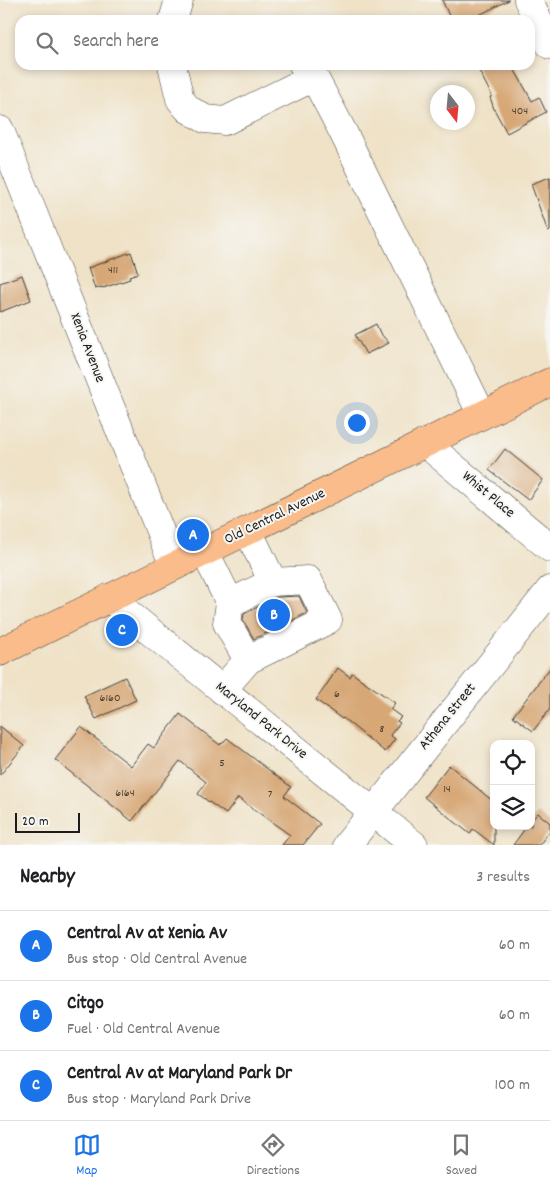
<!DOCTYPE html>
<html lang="en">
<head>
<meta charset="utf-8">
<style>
	:root { --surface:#fff; --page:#f2f2f2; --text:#202124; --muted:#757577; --line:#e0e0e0; --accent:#1a73e8 }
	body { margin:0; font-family:Dekko,sans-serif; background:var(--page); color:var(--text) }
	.controls { position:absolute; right:15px; bottom:15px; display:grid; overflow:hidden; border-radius:10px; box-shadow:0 2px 8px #0003 }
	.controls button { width:45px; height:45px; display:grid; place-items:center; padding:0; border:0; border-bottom:1px solid var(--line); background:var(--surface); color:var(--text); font:25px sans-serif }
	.compass { position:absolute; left:430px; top:85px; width:45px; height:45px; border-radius:50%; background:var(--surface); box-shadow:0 2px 8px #0003; rotate:164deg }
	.scale { position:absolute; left:15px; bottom:12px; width:65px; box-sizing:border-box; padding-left:5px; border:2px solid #1c1c1c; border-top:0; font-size:14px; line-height:18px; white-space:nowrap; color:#1c1c1c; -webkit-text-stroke:4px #f6f6f2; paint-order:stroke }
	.you { position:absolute; left:356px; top:422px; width:18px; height:18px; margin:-12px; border:4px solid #fff; border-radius:50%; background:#1a73e8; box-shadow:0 0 0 8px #1a73e833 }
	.badge { display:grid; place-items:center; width:32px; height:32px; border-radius:50%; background:var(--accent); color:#fff; font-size:16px; font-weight:700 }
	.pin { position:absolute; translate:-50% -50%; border:2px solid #fff; box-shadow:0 1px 5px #0006 }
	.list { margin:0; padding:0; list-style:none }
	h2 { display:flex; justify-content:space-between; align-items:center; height:65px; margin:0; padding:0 20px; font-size:21px }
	h2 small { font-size:16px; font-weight:400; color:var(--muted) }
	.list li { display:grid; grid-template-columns:32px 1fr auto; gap:15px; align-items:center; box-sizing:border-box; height:70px; padding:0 20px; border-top:1px solid var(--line) }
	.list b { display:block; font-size:19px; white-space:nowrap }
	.list p { margin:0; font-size:16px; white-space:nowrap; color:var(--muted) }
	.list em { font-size:16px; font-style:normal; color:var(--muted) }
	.icon { flex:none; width:28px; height:28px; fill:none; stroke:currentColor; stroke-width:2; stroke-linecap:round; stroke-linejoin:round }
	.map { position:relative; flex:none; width:550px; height:845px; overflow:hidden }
	.search { position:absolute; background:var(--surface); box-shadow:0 2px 8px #0003; left:15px; right:15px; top:15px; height:55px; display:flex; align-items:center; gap:12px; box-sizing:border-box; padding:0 18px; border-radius:15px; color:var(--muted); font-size:19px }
	.sheet { height:275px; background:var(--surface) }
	nav { display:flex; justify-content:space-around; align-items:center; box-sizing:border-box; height:70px; border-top:1px solid var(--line); background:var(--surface); font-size:14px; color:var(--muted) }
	nav a { display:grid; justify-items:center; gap:2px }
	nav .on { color:var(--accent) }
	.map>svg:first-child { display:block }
	.building { fill:#d7a776 }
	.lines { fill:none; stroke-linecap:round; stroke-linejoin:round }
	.minor-casing { stroke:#3c3a36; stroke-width:29 }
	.major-casing { stroke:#3c3a36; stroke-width:29 }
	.minor { stroke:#fff; stroke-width:28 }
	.major { stroke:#fabc8b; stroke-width:28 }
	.labels { text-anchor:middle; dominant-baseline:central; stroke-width:4; stroke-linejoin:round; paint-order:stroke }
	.number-label { font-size:12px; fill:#4b3f32 }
	.street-label { font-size:15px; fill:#1c1c1c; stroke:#f6f6f2 }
</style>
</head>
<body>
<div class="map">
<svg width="550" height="845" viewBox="0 0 550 845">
	<rect width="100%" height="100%" fill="#f6f6f2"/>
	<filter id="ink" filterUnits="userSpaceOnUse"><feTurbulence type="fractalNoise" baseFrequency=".02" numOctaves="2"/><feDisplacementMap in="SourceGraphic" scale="10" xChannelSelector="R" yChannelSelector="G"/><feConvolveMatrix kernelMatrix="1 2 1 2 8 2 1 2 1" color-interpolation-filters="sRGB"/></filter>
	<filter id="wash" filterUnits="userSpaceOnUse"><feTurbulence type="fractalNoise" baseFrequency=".0096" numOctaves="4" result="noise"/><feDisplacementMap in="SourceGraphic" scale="20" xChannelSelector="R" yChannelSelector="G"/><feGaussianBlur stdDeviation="1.12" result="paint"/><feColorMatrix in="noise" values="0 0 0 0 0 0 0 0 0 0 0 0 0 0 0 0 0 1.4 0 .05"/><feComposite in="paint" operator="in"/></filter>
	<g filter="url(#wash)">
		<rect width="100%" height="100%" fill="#efe2c7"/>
		<g id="blocks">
			<g class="building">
				<path d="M442,0h67l-40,20h-18z"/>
				<path d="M476,65h36l20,36 7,-4 7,15 -39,21 -13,-24 -4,-12 2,-1z"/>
				<path d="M550,177v54l-2,1 -17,-48z"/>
				<path d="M131,252l7,21 -9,3 1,3 -27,9 -1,-1 -7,2 -7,-21z"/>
				<path d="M22,275l9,25 -31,12v-29z"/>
				<path d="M376,324l4,9 9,10 -23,11 -11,-19z"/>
				<path d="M505,449l38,31 -15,20 -39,-30z"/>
				<path d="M299,596l8,17 -53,26 -11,-19 1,-6 34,-17z"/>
				<path d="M338,668l12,9 2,-4 43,30 -5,6 11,8 -4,4 3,2 -10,12 5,4 -10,13 -42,-34 -1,1 -26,-19z"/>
				<path d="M550,668v41l-17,22 -20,-15z"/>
				<path d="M125,677l11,23 -40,19 -12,-23z"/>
				<path d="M180,714l40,31 1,-2 1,1 5,-6 64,49 -7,9 36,28 -17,21h-21l8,-10 -52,-37 -12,16 -28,-20 8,-12 -26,-21 -48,60 -77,-61 26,-33 50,39 17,-22 6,4z"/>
				<path d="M0,726l24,20 -24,29z"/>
				<path d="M449,765l45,37v43l-21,-16 -3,5 -46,-37z"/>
				<path d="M538,813l12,10v8l-11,14h-26l14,-19h4v-5z"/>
			</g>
		</g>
	</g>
	<g filter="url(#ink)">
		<use href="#blocks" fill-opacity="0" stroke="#3c3a36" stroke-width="1"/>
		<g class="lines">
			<defs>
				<g id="minor">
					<path d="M528,0l22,45"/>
					<path d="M173,20l6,-20"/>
					<path d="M172,65l8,34 8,10 17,10 20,2 89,-44"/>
					<path d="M303,65l11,12 29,55 139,283"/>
					<path d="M0,130l174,436"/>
					<path d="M425,443l125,105"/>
					<path d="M205,552l25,51 43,-21"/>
					<path d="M109,598l305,247"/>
					<path d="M230,603l-3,20 21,37"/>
					<path d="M222,690l26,-30 80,-40 -20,-40 -35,2 -25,-51"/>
					<path d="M347,845l203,-255"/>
				</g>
				<path id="major" d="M0,652l550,-270"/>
			</defs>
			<use href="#minor" class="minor-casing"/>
			<use href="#major" class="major-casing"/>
			<use href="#minor" class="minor"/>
			<use href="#major" class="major"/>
		</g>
	</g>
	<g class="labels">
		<g class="number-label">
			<text x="520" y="111">404</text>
			<text x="113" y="270">411</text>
			<text x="337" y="694">6</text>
			<text x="110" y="698">6160</text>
			<text x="382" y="729">8</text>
			<text x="222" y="763">5</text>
			<text x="447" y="789">14</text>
			<text x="125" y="793">6164</text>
			<text x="270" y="794">7</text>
		</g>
		<g class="street-label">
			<text transform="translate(87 348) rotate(69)">Xenia Avenue</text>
			<text transform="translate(488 495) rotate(40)">Whist Place</text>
			<text transform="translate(275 517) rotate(-26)">Old Central Avenue</text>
			<text transform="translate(448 717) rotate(-51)">Athena Street</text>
			<text transform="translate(261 721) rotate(39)">Maryland Park Drive</text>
		</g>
	</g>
</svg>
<div class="controls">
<button><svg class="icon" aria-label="locate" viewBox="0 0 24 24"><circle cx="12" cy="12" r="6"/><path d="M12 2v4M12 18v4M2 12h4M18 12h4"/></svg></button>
<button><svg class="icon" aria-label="layers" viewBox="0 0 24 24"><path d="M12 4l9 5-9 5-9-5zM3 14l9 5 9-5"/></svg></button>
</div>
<svg class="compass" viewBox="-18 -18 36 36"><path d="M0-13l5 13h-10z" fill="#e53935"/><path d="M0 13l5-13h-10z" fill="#757577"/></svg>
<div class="scale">20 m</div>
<div class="you"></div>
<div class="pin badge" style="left:193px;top:535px">A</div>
<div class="pin badge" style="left:274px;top:615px">B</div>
<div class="pin badge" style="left:122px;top:630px">C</div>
<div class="search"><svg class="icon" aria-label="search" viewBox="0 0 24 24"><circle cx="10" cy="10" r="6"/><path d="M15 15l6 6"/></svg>Search here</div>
</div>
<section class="sheet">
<h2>Nearby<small>3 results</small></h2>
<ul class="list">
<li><span class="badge">A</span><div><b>Central Av at Xenia Av</b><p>Bus stop · Old Central Avenue</p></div><em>60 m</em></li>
<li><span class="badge">B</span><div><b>Citgo</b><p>Fuel · Old Central Avenue</p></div><em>60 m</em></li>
<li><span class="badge">C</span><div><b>Central Av at Maryland Park Dr</b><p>Bus stop · Maryland Park Drive</p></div><em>100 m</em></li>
</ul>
</section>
<nav>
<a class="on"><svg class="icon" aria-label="map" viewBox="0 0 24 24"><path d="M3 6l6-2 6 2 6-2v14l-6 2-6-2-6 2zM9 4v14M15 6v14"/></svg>Map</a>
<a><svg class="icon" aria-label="directions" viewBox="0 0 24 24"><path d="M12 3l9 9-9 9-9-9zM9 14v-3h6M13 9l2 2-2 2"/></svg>Directions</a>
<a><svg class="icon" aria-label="saved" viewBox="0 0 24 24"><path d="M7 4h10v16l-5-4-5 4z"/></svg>Saved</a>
</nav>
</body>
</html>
